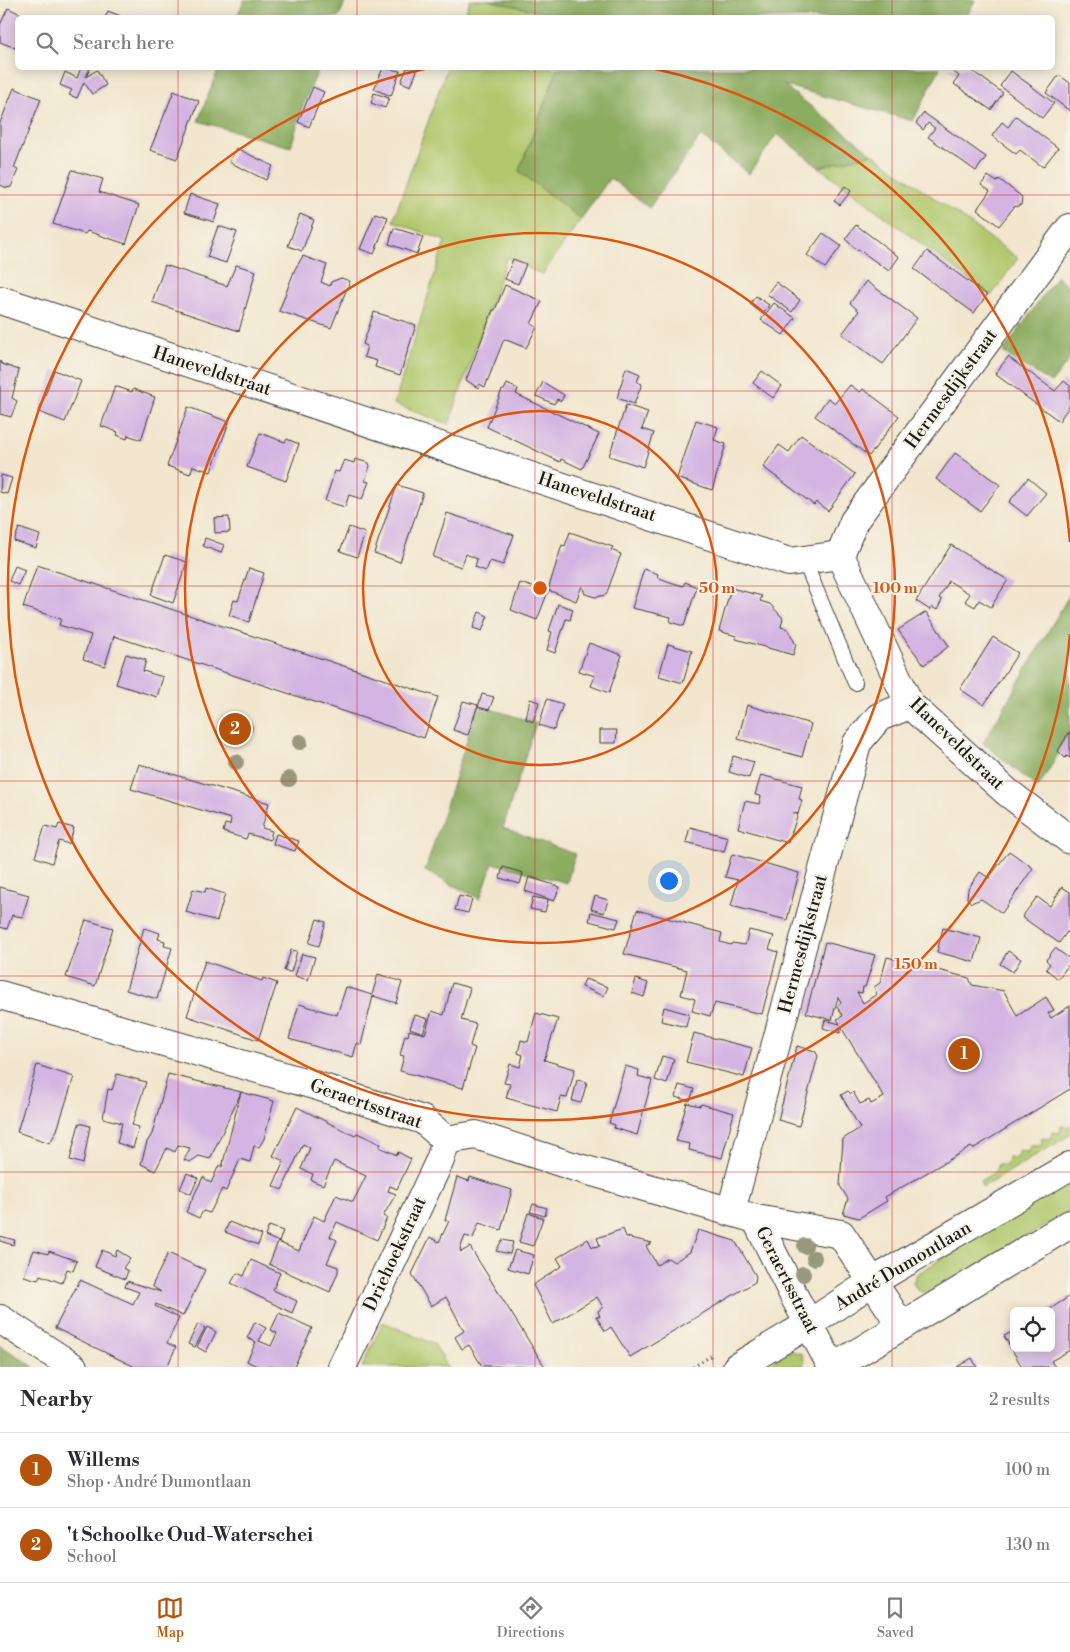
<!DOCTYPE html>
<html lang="en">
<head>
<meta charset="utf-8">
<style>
	:root { --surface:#fff; --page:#f7f7f7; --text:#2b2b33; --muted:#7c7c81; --line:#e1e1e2; --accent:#b45309 }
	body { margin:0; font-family:"Libre Bodoni",serif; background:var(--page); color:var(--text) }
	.controls { position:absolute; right:15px; bottom:15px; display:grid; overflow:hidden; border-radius:8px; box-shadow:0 2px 12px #0003 }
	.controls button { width:45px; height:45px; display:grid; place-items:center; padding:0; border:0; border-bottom:1px solid var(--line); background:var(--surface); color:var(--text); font:25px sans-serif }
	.you { position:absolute; left:668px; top:880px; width:18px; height:18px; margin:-12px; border:4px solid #fff; border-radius:50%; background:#1a73e8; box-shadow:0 0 0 8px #1a73e833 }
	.badge { display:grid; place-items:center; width:32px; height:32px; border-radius:50%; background:var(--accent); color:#fff; font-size:16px; font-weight:700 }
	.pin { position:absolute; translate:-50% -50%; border:2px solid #fff; box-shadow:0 1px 5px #0006 }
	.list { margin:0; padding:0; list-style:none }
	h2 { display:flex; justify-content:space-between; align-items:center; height:65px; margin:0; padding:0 20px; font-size:21px }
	h2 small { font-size:16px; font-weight:400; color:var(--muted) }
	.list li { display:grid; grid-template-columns:32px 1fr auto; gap:15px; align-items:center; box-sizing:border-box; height:75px; padding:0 20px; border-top:1px solid var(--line) }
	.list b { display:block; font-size:19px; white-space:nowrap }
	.list p { margin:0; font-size:16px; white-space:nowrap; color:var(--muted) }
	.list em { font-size:16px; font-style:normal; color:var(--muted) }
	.icon { flex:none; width:28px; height:28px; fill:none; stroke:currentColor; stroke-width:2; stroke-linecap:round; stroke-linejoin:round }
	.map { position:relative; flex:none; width:1070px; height:1367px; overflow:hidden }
	.search { position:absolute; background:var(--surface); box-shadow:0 2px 12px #0003; left:15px; right:15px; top:15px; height:55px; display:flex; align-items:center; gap:12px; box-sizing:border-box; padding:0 18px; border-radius:8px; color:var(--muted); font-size:19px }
	.sheet { height:215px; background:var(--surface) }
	nav { display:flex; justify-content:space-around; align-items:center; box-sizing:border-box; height:70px; border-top:1px solid var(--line); background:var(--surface); font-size:14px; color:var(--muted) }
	nav a { display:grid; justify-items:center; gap:2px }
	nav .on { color:var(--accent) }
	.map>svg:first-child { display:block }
	.green { fill:#b1c86d; stroke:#667244 }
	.forest { fill:#8cac60; stroke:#54643e }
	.building { fill:#d3b4e2 }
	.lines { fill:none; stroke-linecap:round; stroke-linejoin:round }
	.lane-casing { stroke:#3c3a37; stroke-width:16 }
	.street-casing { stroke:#3c3a37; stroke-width:30 }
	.secondary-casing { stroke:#3c3a37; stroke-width:30 }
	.path { stroke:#3c3a37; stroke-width:3; stroke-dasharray:1 4; stroke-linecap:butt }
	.lane { stroke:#fff; stroke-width:14 }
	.street { stroke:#fff; stroke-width:28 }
	.secondary { stroke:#fff; stroke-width:28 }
	.tree { fill:#99987c }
	.grid { fill:none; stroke:#d62828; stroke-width:1; stroke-opacity:0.55 }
	.ring { fill:none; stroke:#de560d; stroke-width:2.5 }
	.labels { text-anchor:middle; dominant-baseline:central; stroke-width:4; stroke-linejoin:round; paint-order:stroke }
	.street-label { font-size:18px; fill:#1c1c1c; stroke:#f7f3e8 }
	.centre { fill:#de560d; stroke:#f7f3e8; stroke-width:2.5 }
	.ring-label { font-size:15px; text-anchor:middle; font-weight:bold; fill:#de560d; stroke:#f7f3e8; stroke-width:4; stroke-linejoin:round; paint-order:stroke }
</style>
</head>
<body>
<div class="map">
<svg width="1070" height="1367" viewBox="0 0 1070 1367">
	<rect width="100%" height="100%" fill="#f7f3e8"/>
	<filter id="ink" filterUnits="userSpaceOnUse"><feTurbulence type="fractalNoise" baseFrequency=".02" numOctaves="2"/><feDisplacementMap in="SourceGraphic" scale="10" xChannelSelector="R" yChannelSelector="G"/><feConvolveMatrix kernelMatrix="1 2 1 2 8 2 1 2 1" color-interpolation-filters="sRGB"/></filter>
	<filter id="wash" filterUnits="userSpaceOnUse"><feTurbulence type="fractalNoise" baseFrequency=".0096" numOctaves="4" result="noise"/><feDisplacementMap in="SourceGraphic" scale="20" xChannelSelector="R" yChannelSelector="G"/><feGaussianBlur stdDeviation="1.12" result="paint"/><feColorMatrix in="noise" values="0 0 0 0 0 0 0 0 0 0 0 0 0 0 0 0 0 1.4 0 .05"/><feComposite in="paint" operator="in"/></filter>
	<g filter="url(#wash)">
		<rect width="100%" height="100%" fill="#f2e6ce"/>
		<g class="green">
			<path d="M470,0h17l81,17 -104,1z"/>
			<path d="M447,68h111l-39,103 62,48 -39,56 -35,-18 -58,167 -55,-20 51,-163 -52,-20z"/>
			<path d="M873,154l145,104 -27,38 -172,-129z"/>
			<path d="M1070,1124v11l-87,52 -3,-6 15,-9 3,-8 8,2 2,-9 8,1 3,-8 9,2 2,-6h11l1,-8 9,1 1,-7 8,1 1,-7 8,1z"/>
			<path d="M1070,1181v30l-139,82c-10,0 -14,-1 -18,-11l4,-8z"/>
			<path d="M383,1322l51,22 14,23h-86z"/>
			<path d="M791,1351l11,3 2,8 -2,5h-38z"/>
		</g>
		<g class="forest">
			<path d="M244,0h102l-7,17h-102z"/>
			<path d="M487,0h488l-9,18h-398z"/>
			<path d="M219,68h100l-17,40 -11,39 -93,-26z"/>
			<path d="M558,68h382l-27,53 -130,-36 90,69 -54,13 -42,-33 -28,40 -48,-38 -52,72 -39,-30 -29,41 -62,-48z"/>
			<path d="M1057,276l13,12v71l-19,24 -48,-31z"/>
			<path d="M1070,594v140l-32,54 -55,-45z"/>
			<path d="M478,705l58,18 -33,105 72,26 -8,29 -74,-20 -13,36 -55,-28z"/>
			<path d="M0,1345l34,22h-34z"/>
		</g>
		<g id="blocks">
			<g class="building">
				<path d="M8,8l17,8 -7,2v31l-18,-7v-17z"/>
				<path d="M108,11l15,6v1h-18z"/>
				<path d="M81,68h9l-4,9 11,-7 9,15 -14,9 -8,-12 -7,16 -8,-3 3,-5 -12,-5 5,-13 12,6z"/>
				<path d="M383,68l17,3 -9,25 -17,-7z"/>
				<path d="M407,68h11l-7,18 -10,-4z"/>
				<path d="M948,68h20l35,25 -12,17 -37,-26 5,-8z"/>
				<path d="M1011,71l43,32 -12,15 -42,-32z"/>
				<path d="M1059,75l11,8v28l-24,-18z"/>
				<path d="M313,87l11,5 -15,35 -11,-5z"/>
				<path d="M14,88l27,11 -27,69 4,2 -7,17 -4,1 -7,-3v-62z"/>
				<path d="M174,91l25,10 -22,58 -27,-9z"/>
				<path d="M374,93l15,5 -4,10 -14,-5z"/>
				<path d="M924,113l62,44 -10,14 -48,-34 7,-9 -7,-5 -5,7 -7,-7z"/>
				<path d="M1016,116l42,32 -15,19 -23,-17 -4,4 -24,-18 10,-14 6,5z"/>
				<path d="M236,148l37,18 -7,14 -37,-18z"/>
				<path d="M72,170l31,9 -4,13 40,13 -13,39 -39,-13 -2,3 -32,-10z"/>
				<path d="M988,176l9,6 2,-3 23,18 -1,8 -7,2 -15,19 -22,-17 13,-18 -9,-6z"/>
				<path d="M845,186l6,5 -11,14 -6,-4z"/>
				<path d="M190,194l30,10 -6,18 -30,-9z"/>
				<path d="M375,213l13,4 -14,37 -14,-5z"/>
				<path d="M300,214l14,6 -12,31 -14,-5z"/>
				<path d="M856,225l43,32 -10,14 -31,-22 -1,1 -12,-11z"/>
				<path d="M218,226l19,6 -11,31 -19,-6z"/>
				<path d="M394,228l29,9 -6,17 -28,-10z"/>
				<path d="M823,233l18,13 -16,22 -18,-13z"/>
				<path d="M927,251l60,44 -13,18 -60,-44z"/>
				<path d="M303,256l24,9 -6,17 9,4 1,-4 10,-4 9,3 -19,47 -52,-17 16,-42z"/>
				<path d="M513,259l13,5 -8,20 -13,-5z"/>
				<path d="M165,265l62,21 9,-21 20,6 -17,60 -87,-29z"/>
				<path d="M866,281l51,37 -34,46 -41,-30 17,-23 -9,-8z"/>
				<path d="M776,282l24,18 -8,12 -25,-18z"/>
				<path d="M505,285l37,16 -11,23 6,3 -11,21 -22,-9 -19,48 -6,-3 -1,4 -12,-8 27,-70h2z"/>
				<path d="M756,296l13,9 -6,9 -13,-10z"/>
				<path d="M774,303l21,15 -12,17 -22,-15z"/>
				<path d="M374,312l42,13 -16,50 -25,-8 2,-6 -13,-4 3,-11 -4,-2z"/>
				<path d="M1008,357l47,34 9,-10 6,5v19l-11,16 -64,-47z"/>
				<path d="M0,361l2,3 17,6 -7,28 5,3 -6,16 -11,-3z"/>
				<path d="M626,368l14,6 -3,8 5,2 -8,20 -17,-6z"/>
				<path d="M54,370l27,11 -16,41 -26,-10z"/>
				<path d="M762,371l20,15 -9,12 -20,-15z"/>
				<path d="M543,382l21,13 -3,6 -4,-2 -3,5 -18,-8z"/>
				<path d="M507,384l11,5 -2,5 83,40 -17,35 -21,-10 -1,3 -73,-35 15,-37h2z"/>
				<path d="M850,385l10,7 3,-3 36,27 -30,40 -54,-40 13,-18 7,5z"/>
				<path d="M115,386l17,6 1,-3 22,8 -14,43 -13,-5 -1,4 -10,-4 1,-3 -17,-6z"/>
				<path d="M626,405l22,7 -6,17 12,4 -11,34 -34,-11z"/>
				<path d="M188,407l41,15 -18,50 -18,-6 -3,8 -23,-8z"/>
				<path d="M696,420l22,7 -4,13 12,4 -14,46 -35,-12z"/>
				<path d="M260,433l25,9 2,-3 12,5 -13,37 -39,-14z"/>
				<path d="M801,435l54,39 -27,37 -12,-9 -2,3 -51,-38 16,-22 10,7z"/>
				<path d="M955,453l45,32 -20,26 -44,-32z"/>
				<path d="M355,459l14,4 1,3 -5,15 4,1 -7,17 -13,-4 -4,12 -20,-6 10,-30 4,1 5,-12 10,3z"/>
				<path d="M1,475l11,3 -5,16 -7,-2z"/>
				<path d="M1028,478l18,15 -19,23 -18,-14z"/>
				<path d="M397,485l26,8 -23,69 -26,-9z"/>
				<path d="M447,513l67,22 -11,30 -13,-4 -4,10 -11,-4 2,-8 -11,-5 -5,13 -28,-10z"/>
				<path d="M229,517l1,15 -15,1 -1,-15z"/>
				<path d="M349,527l16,6 -8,24 -17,-6z"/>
				<path d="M19,528l21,7 -4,13 -22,-7z"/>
				<path d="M570,532l43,15 -2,3 10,4 -15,41 -11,2 -10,-3 -3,-8 -6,15 -28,-11 14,-45 3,1z"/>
				<path d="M205,538l19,7 -3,8 -18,-7z"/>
				<path d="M951,545l57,35 -17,27 -12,-7 -4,7 -10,-6 5,-7 -21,-13 -10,17 3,2 -5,10 -5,-3 -2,3 -14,-9z"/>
				<path d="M165,555l22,7 -14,41 -22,-8z"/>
				<path d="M37,565l401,132 -14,41 -310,-102 -9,30 -22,-7 8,-24 -32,-10 2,-6 -38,-12z"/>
				<path d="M15,566l10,4 -7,15 -9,-4z"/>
				<path d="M249,568l15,5 -15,49 -20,-7 5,-15 4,1z"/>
				<path d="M644,569l14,5 -1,3 13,5 13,4 2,-4 12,5 -13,39 -14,-4 1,-5 -39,-9z"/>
				<path d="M520,583l28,9 -11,28 -26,-10z"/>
				<path d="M731,588l31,8 -2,5 10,3 11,12 2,2 -2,9 7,2 8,16 -3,10 -57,-16v-3l-17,-5z"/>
				<path d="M558,604l15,5 -3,11 -4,-1 -11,34 -8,-3 5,-18 -3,-1z"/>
				<path d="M479,612l9,4 -6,15 -9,-3z"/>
				<path d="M926,612l23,34 -25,19 -26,-35z"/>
				<path d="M993,637l25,16 -34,52 -24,-16z"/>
				<path d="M589,643l33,12 -13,38 -18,-7 4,-10 -16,-5z"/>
				<path d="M668,644l24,7 -9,32 -24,-7z"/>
				<path d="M126,654l20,6 -3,11 20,6 -6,20 -41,-13z"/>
				<path d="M482,694l12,3 -5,13 -11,-3z"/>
				<path d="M530,699l9,3 -6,20 -7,-3z"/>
				<path d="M547,699l16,5 -9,26 -15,-5z"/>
				<path d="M463,701l15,4 -10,30 -15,-5z"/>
				<path d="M747,705l64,19 -9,33 -64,-18z"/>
				<path d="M600,730h17l-1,13h-16z"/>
				<path d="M1070,731v27l-3,-2 -2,2 -7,-7z"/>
				<path d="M733,756l21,6 -5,16 -20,-6z"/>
				<path d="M139,764l130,39 -7,25 10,3 -2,9 -22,-6 -2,5 -23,-7 2,-8 5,1 1,-6 -100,-30z"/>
				<path d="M761,775l41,11 -3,13 3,1 -4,14 -5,-1 5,1 -10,29 -50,-15 7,-27 14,3 2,-8 -6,-1z"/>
				<path d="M59,824l15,4 -5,16 -10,-3 -7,22 -17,-6 10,-31 12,3z"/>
				<path d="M690,827l38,10 -4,15 -38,-10z"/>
				<path d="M276,834l23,7 -4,10 -22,-7z"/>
				<path d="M1009,851l24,17 -31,45 -21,-14 -10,4 -4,-5 1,-9 12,-17 9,6z"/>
				<path d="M732,854l67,19 -12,47 -56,-14 7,-26 -13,-3z"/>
				<path d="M503,867l20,6 -3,11 -20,-6z"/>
				<path d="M529,877l31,10 -6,14 -29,-10z"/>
				<path d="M0,887l29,8 -7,22 -10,-2 -5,14 -7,-2z"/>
				<path d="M1062,887l8,5v42l-3,-2 -8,11 -37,-26 15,-20 13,9z"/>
				<path d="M206,888l19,6 -8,27 -31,-9 7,-23 12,3z"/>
				<path d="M459,896l13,3 -4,14 -13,-3z"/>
				<path d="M595,896l13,4 -4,13 -13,-4z"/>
				<path d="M533,897l15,3 -3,12 -15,-3z"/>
				<path d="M637,910l85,23 -2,9 11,3 1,-2 13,2 4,-15 25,6 -5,13 9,3 -16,62 -47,-11 -5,13 -18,-5 3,-12 -14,-4 6,-25 -63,-16z"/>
				<path d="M591,912l28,7 -3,9 -27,-7z"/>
				<path d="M317,919l9,3 -7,24 -10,-3z"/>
				<path d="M86,920l27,8 -18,58 -29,-9z"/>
				<path d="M144,928l16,5 -2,6 7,2 -1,5 8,2 -15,51 -31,-9z"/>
				<path d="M943,928l38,10 -7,24 -37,-10z"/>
				<path d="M825,942l50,13 -10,32h-2l-1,6 -5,-1 6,11 14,-9 -3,-7 6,-4 7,-26 82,21 3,7 32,6 13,25 29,-19 8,13 -6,3 3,5 19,-12v83l-97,60 -2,-2 -86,50 2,4 -28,17 -16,-4 5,-15 -8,-13 3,-47 17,-11 -19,-33 7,-4 3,3 2,-2 7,12 9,-4 2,4 13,-7 -43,-70 -1,6 -17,-5 2,-8 15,4 -3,-5 6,-3 -6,-9 4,-5 -3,-5 -6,23 -26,-7z"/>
				<path d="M1055,948l15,11v4l-12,16 -12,-10 4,-5 -4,-4z"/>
				<path d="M291,950l6,1 -6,21 -7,-1z"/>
				<path d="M1008,951l13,8 -8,13 -13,-8z"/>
				<path d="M302,954l13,3 -7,23 -13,-4z"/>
				<path d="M205,961l57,20 1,-3 14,5 -19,57 -71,-24z"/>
				<path d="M378,974l24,8 -6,21 -23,-7 -12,49 -4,-2 -4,14 -64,-18 10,-35 38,11 9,-28 26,8z"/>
				<path d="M585,979l23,8 -4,9 -22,-9z"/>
				<path d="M636,979l12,4 -4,14 -12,-4z"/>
				<path d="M452,983l18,5 -9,32 15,4 -6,22 5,2 -12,40 -63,-17 4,-15 -4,-1 5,-20 3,1 1,-6 16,4 7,-23 12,4z"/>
				<path d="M664,1007l25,7 -3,13 -25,-6z"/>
				<path d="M536,1013l22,6 -14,41 31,9 -8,29 -6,-1 -4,15 -51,-14 4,-14 -6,-1 6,-19 10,3 3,-12 -5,-2 3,-13 7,2z"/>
				<path d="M415,1015l13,4 -5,14 -13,-5z"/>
				<path d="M694,1033l58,15 -8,29 -58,-15z"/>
				<path d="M797,1046l18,5 3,5 -19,70 -21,-6z"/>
				<path d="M662,1056l12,3 -7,25 -12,-4z"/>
				<path d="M37,1065l37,12 -17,53 -7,13 -33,-11z"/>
				<path d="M625,1066l14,4 -1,6 14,4 -15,55 -23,-7 1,-3 -6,-2z"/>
				<path d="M117,1074l29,8 -14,43 7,2 -6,21 -16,-5 5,-20 -19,-5 5,-29 4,1z"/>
				<path d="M168,1074l73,18 -31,67 -11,-3 -9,6 -6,-2 6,-12 -12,-3 -3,7 -8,-4 -12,23 -14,-7 6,-22 5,-8z"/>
				<path d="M577,1080l10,2 -6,21 -9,-2z"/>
				<path d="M679,1085l15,4 -4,12 -15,-4z"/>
				<path d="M241,1092l33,9 -10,38 -5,8 -5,-1 -4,16 -10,-3 -14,32 -4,-2 -12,24 -7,-2 -4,7 -13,-6 17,-35 8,6 8,-18 3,2z"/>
				<path d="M687,1103l13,3 1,-2 33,9 -12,45 -33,-8 1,-6 -14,-3z"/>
				<path d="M297,1107l58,29 2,-3 24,11 -2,3 18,8 1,-3 13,7 -14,30 -7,-3 -2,5 8,3 -13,22 4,2 -10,22 -40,-18 -7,15 7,3 -10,23 11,4v5l-8,20 -61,-28 9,-22 21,9 15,-35 10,5 12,-26 17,7 13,-26 -32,-15 -11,24 -12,-5 2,-6 -12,-5 9,-21 -7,-4 -21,46 -9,-4 11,-25 -11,-5z"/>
				<path d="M79,1123l11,3 -7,38 -13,-4z"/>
				<path d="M187,1173l11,5 -7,16 -11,-5z"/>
				<path d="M457,1177l12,4 1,-4 42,13 -11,40 -22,-7 -6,15 -8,-2 -5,13 1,3 9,-5 75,120 -63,-1 -13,-21 -7,4 -7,-12 9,-6 -18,-34 -15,9 -19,-32 18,-37 9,5 10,-21 -4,-1z"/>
				<path d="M533,1204l14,4 -2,8 -15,-4z"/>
				<path d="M528,1213l15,5 -10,28 -14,-4z"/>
				<path d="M229,1222l33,13 -4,10 -33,-13z"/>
				<path d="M269,1226l14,5 -4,11 -14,-6z"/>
				<path d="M623,1229l3,8 26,6 -6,3 11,19 11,-7 6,4 16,-10 8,-22 37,11 21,35 -1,6 -125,75 -19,-30 -6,4 -9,-15 4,1 -2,-6 5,-4 -6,-10 -44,27 -20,-39 29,-19 -5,-8 16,-10 15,-9 4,8 8,-1 -3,-8z"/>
				<path d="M0,1236l15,4 -2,5 -13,-4z"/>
				<path d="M502,1240l11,2 -3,12 -14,-3z"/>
				<path d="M34,1250l14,4 1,-3 28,10 -4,10 -6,-2 -5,14 -22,-8 -2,5 -14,-4z"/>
				<path d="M102,1250l13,6 2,-6 13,8 -7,10 5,3 -3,8 -30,-12z"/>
				<path d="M515,1250l19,5 -6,19 -20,-6z"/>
				<path d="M168,1253l37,17 -22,46 -27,-12 -1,2 24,12 -12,25 9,4 -9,20h-32l-80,-39 25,-48 53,24 6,-12 -14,-5 2,-6 34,11 -9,-6z"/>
				<path d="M251,1260l29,13 -7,17 24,11 -5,12 -61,-30 6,-10 7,3z"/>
				<path d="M1070,1296v54l-19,11 4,6h-33l-18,-31 10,-5v17h37v-37h-4z"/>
				<path d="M279,1313l33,15 -18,39h-35l-12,-6 9,-19 -9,-4 8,-16 11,6 -7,13 12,5 6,-13 -6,-3z"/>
				<path d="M198,1324l7,4 -10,19 -7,-3z"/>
				<path d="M207,1327l9,5 -10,20 -9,-5z"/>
				<path d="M972,1358l5,9h-20z"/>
			</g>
		</g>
	</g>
	<g filter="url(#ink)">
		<use href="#blocks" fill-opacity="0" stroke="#3c3a37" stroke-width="1"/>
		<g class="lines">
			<defs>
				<path id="lane" d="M804,560l51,123"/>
				<g id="street">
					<path d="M0,300l789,262 51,-7"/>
					<path d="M840,555l14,-34 216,-293"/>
					<path d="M840,555l70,150 97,87 63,48"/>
					<path d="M0,995l314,90 109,35 23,20 30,-5 96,31 184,53 85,15 60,91"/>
					<path d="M731,1211l126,-468 22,-26 31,-12"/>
					<path d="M756,1219l39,79 37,69"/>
					<path d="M0,1319l73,48"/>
					<path d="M342,1367l98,-207 6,-20"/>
				</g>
				<g id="secondary">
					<path d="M737,1367l72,-43 63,-42 198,-116"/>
					<path d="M834,1367l236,-143"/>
				</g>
			</defs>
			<use href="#lane" class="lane-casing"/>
			<use href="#street" class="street-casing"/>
			<use href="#secondary" class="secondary-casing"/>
			<path class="path" d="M693,1367l21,-13"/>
			<use href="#lane" class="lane"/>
			<use href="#street" class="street"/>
			<use href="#secondary" class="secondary"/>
		</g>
		<g class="tree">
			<circle cx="245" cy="728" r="8"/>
			<circle cx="300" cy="742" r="8"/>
			<circle cx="236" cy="762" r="8"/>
			<circle cx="289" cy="779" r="8"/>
			<circle cx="805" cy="1246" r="8"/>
			<circle cx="814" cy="1258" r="8"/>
			<circle cx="803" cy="1274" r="8"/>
		</g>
	</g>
	<path class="grid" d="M178,0v18M357,0v18M535,0v18M713,0v18M892,0v18M178,68v1299M357,68v1299M535,68v1299M713,68v1299M892,68v1299M0,195h1070M0,391h1070M0,586h1070M0,781h1070M0,976h1070M0,1172h1070"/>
	<g class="ring">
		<circle cx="540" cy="588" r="177"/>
		<circle cx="540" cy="588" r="355"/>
		<path d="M1070 634A532 532 0 1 1 429 68M651 68A532 532 0 0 1 1070 542"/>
	</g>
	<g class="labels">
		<g class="street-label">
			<text transform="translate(212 371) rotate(18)">Haneveldstraat</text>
			<text transform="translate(951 389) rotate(-54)">Hermesdijkstraat</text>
			<text transform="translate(597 497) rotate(18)">Haneveldstraat</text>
			<text transform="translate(957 744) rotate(44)">Haneveldstraat</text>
			<text transform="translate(803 944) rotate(-75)">Hermesdijkstraat</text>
			<text transform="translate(366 1104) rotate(19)">Geraertsstraat</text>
			<text transform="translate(395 1254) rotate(-65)">Driehoekstraat</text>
			<text transform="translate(903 1266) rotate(-31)">André Dumontlaan</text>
			<text transform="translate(787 1280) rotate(63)">Geraertsstraat</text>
		</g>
	</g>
	<circle cx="540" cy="588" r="8" class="centre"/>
	<g class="ring-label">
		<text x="717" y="593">50 m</text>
		<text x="895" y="593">100 m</text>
		<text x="916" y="969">150 m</text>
	</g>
</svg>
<div class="controls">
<button><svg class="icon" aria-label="locate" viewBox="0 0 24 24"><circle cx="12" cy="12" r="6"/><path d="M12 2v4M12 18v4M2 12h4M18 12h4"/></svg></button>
</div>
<div class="you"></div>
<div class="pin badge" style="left:964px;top:1054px">1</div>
<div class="pin badge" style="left:235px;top:729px">2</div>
<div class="search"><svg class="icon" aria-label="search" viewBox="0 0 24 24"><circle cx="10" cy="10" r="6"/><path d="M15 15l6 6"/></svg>Search here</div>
</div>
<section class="sheet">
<h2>Nearby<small>2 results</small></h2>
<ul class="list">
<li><span class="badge">1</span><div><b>Willems</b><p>Shop · André Dumontlaan</p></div><em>100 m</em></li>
<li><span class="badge">2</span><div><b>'t Schoolke Oud-Waterschei</b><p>School</p></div><em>130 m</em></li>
</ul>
</section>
<nav>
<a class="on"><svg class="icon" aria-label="map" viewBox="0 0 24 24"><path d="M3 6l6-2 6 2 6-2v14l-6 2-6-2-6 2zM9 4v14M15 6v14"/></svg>Map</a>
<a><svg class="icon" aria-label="directions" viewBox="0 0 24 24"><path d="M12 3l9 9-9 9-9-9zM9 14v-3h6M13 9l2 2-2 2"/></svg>Directions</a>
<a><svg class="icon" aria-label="saved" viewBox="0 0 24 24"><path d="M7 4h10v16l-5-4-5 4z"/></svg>Saved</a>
</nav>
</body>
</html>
